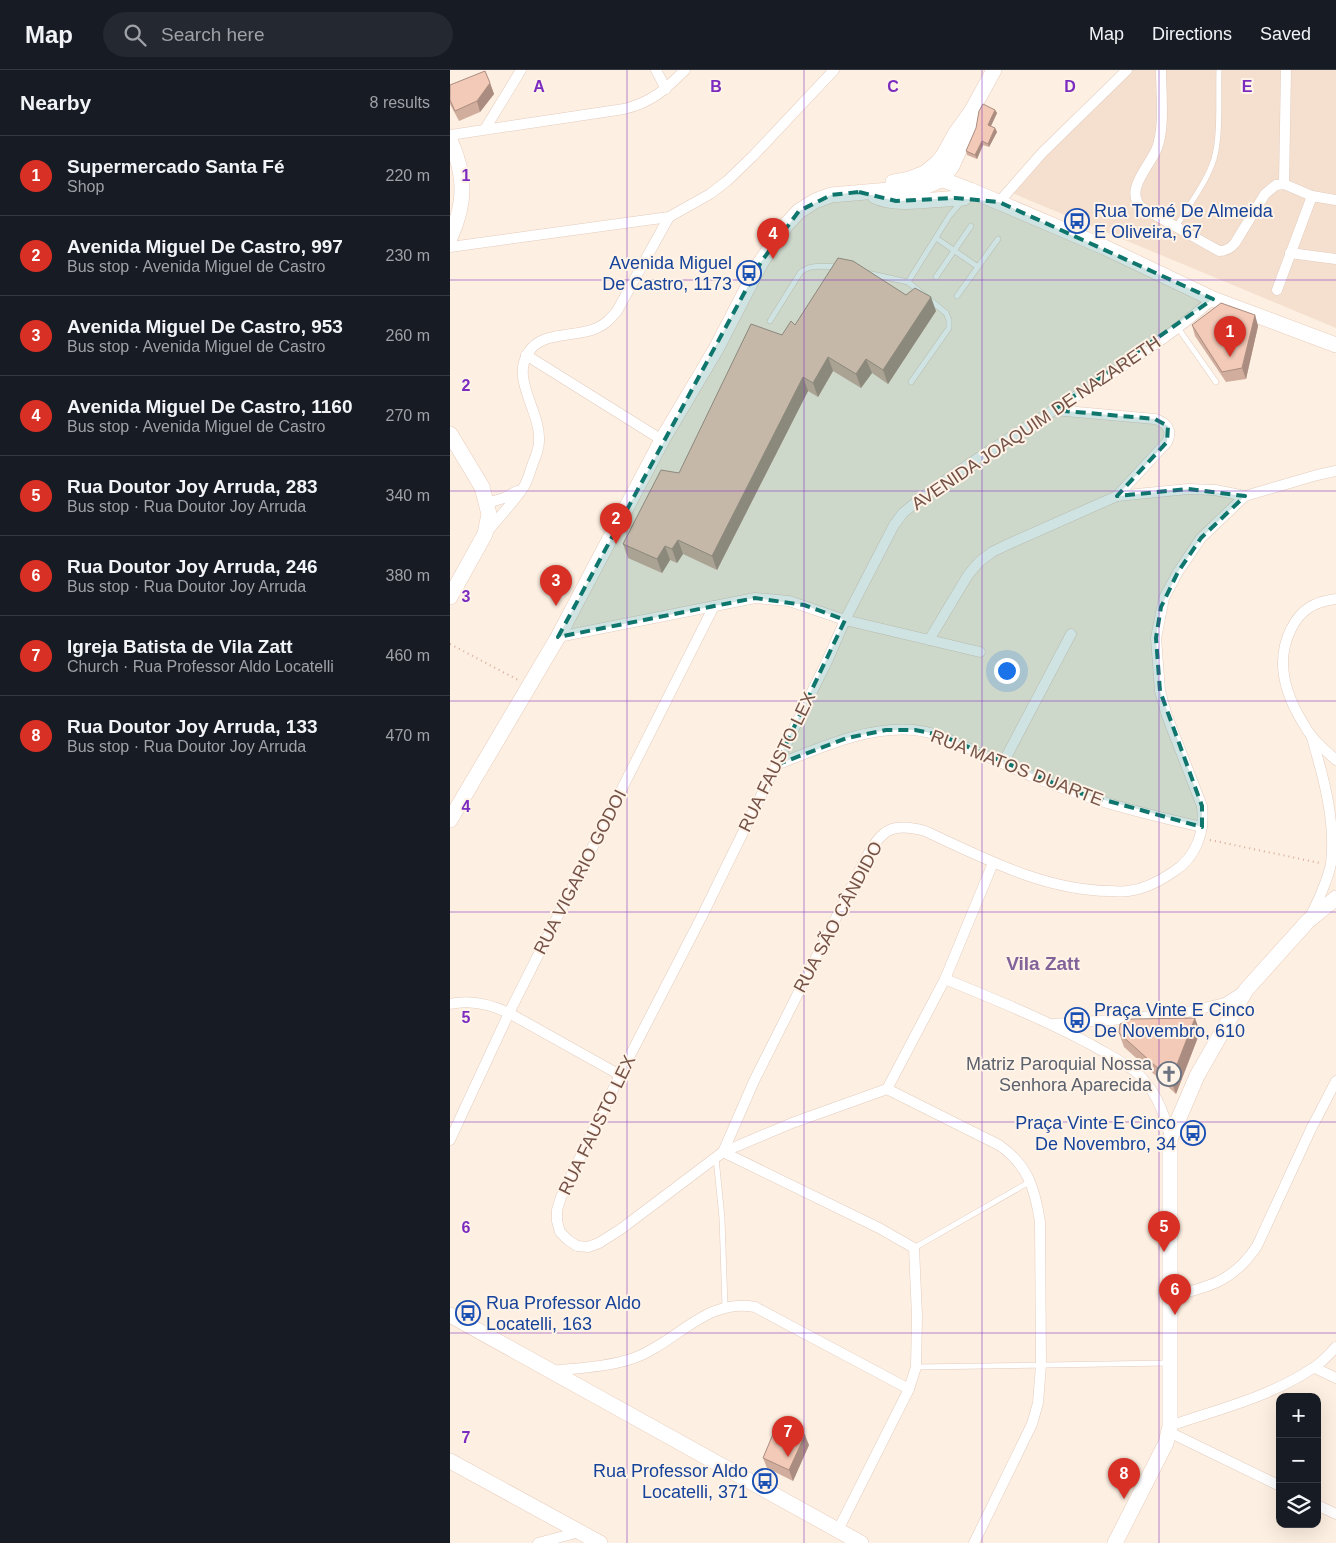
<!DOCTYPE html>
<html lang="en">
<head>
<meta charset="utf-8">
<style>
	:root { --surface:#171b24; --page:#242831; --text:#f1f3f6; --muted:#9ea1a6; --line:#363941; --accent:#d93025 }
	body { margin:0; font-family:Arial,sans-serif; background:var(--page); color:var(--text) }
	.controls { position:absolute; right:15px; bottom:15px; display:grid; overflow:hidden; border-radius:10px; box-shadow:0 5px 20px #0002 }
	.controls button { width:45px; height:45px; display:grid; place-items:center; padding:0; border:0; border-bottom:1px solid var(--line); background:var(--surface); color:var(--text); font:25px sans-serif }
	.you { position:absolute; left:556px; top:600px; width:18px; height:18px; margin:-12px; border:4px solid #fff; border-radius:50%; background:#1a73e8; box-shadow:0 0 0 8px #1a73e833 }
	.badge { display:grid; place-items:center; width:32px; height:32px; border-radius:50%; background:var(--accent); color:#fff; font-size:16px; font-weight:700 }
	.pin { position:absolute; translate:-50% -41px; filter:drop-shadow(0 1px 2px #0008) }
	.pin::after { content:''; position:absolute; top:26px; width:18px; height:15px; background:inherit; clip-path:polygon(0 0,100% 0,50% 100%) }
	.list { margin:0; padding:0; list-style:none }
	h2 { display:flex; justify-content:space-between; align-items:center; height:65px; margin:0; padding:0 20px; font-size:21px }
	h2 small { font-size:16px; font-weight:400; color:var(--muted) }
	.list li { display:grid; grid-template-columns:32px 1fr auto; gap:15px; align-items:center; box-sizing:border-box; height:80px; padding:0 20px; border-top:1px solid var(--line) }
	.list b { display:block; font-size:19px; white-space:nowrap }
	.list p { margin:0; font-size:16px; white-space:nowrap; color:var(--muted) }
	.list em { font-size:16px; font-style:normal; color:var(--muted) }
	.icon { flex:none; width:28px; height:28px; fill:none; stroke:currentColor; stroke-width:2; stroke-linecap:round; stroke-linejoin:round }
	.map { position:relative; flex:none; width:886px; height:1473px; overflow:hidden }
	header { display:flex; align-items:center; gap:30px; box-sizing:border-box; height:70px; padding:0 25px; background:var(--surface); border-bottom:1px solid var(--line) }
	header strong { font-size:24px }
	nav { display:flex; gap:28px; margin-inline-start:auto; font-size:18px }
	.search { width:350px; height:45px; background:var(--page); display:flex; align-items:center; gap:12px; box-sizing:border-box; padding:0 18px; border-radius:28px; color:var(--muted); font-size:19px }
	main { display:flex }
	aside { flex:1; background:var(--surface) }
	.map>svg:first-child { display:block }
	.residential { fill:#f5e0cf }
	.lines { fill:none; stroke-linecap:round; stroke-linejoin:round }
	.lane-casing { stroke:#e3ccbf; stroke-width:6 }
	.street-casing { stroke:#e3ccbf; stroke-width:11 }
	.secondary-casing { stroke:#e9ccbc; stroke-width:16 }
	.path { stroke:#d8ac9b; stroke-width:2; stroke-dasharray:1 4; stroke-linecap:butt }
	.lane { stroke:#fff; stroke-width:5 }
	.street { stroke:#fff; stroke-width:10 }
	.secondary { stroke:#fff; stroke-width:15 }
	.wall { fill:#d1ad9d }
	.shaded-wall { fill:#aa8d80 }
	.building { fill:#f3c9b7; stroke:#aa8d80 }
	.marked { fill:#0f766e; fill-opacity:0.2; stroke:#0f766e; stroke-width:4; stroke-dasharray:10 6; stroke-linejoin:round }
	.grid { fill:none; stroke:#7b2cbf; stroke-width:1; stroke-opacity:0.55 }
	.labels { text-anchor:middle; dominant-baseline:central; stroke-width:4; stroke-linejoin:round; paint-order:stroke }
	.transit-label { font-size:18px; fill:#164399; stroke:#fff3e8; text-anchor:start }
	.street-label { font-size:18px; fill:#755247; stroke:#fff3e8 }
	.worship-label { font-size:18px; fill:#5b616d; stroke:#fff3e8; text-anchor:end }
	.neighbourhood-label { font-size:19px; font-weight:bold; fill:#816299; stroke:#fff3e8 }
	.grid-label { font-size:16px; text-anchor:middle; font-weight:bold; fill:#7b2cbf; stroke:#fff3e8; stroke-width:4; stroke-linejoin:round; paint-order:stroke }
</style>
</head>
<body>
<header>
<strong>Map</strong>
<div class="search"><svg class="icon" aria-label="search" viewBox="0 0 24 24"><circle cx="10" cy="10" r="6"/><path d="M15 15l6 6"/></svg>Search here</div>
<nav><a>Map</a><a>Directions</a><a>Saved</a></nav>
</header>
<main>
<aside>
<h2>Nearby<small>8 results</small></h2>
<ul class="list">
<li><span class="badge">1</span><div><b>Supermercado Santa Fé</b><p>Shop</p></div><em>220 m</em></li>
<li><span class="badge">2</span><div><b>Avenida Miguel De Castro, 997</b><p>Bus stop · Avenida Miguel de Castro</p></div><em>230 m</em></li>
<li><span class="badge">3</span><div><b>Avenida Miguel De Castro, 953</b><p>Bus stop · Avenida Miguel de Castro</p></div><em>260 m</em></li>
<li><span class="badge">4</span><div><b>Avenida Miguel De Castro, 1160</b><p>Bus stop · Avenida Miguel de Castro</p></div><em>270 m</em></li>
<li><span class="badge">5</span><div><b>Rua Doutor Joy Arruda, 283</b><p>Bus stop · Rua Doutor Joy Arruda</p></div><em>340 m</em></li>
<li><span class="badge">6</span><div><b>Rua Doutor Joy Arruda, 246</b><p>Bus stop · Rua Doutor Joy Arruda</p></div><em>380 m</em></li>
<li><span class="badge">7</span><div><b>Igreja Batista de Vila Zatt</b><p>Church · Rua Professor Aldo Locatelli</p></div><em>460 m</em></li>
<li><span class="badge">8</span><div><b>Rua Doutor Joy Arruda, 133</b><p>Bus stop · Rua Doutor Joy Arruda</p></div><em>470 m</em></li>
</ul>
</aside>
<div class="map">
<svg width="886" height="1473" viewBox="0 0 886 1473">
	<rect width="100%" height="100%" fill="#fdefe1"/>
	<path class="residential" d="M682,0h204v258l-324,-135 65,-70z"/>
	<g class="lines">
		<defs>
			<g id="lane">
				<path d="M726,157c12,-21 31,-45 38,-68 7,-25 4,-62 5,-89"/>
				<path d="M486,168l42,29"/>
				<path d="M417,203l41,9 38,31 3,7v8l-38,54"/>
				<path d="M486,207l35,-51"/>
				<path d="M458,212l42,-67 12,-14"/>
				<path d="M507,226l41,-57"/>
				<path d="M320,251l30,-48c10,-10 26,-6 39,-6"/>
				<path d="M728,258l38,54"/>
				<path d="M266,1088l6,60 3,89"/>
				<path d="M464,1178l117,-67"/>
				<path d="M466,1297l252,-4"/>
			</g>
			<g id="street">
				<path d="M206,0l10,19"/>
				<path d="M711,0c0,23 4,57 -4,78 -7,18 -33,42 -16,59l78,44c8,0 12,-3 16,-8l30,-49 11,-9 8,-1 28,12 24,4"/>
				<path d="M35,59l36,-59"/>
				<path d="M0,65l174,-26c28,-7 41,-19 61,-39"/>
				<path d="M834,114l2,-114"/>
				<path d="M549,132l43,-49 85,-83"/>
				<path d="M0,177l219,-30 41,-23 17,-13 26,-25 81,-86"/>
				<path d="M840,183l46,6"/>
				<path d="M827,220l35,-94"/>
				<path d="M76,285l136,85"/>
				<path d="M604,340l101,9c12,4 18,11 12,23l-50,54"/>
				<path d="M37,433l17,-5 13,-7"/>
				<path d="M37,462c12,-15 26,-29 36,-44 5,-7 7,-17 10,-25 3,-7 6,-15 6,-22 2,-29 -28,-61 -11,-88 13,-23 48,-15 69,-25 9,-4 14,-10 20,-17l52,-94"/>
				<path d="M886,529c-22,3 -35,10 -45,30 -16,32 -6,65 12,94 3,5 6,11 11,16 6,7 14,14 22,21"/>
				<path d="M108,567l197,-39 34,3 56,19 49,-95 9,-12c39,-33 83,-60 125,-87 62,-38 130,-79 185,-127"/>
				<path d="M479,570l39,-65 11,-13 13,-10 21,-10 104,-46 71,-7 27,1 30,6"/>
				<path d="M530,582l-135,-32 -17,39 -125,255 -83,161 -59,122 -4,13v11l3,11 8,8 9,6 11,1 11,-4 22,-14 102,-77 69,-29 95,-34 58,-110 48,-116"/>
				<path d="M553,693l68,-129"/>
				<path d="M326,695c44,-17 90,-39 138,-35 20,2 37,10 54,18 22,10 44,20 66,29 54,23 111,37 168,50"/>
				<path d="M861,845c8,-16 16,-33 20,-51 5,-42 -7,-85 -19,-126"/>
				<path d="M495,909c49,20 98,40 145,65 15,9 32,17 46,28 19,17 29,42 34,66"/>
				<path d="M0,934c21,-5 40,0 59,9l111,62"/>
				<path d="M604,954l71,-5 62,-7 38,-9 19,-12"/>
				<path d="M437,1019l112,56c29,20 36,44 41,77l1,143 -3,38 -6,21 -58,119"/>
				<path d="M0,1070l59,-127 205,-407"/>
				<path d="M720,1227c40,-11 63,-15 87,-51l54,-117 25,-48"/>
				<path d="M865,1298l21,10"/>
				<path d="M101,1301c28,-3 57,-4 83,-13 42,-15 73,-61 121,-51l154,82"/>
				<path d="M720,1356c49,-17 100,-29 143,-58 9,-5 16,-14 23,-21"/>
				<path d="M719,1362l111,54"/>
				<path d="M867,1435l19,9"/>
				<path d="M388,1460l71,-141 7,-22 1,-51 -3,-68 -35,-20 -156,-76 31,-71 112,-223c16,-29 26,-36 59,-27 59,27 118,59 184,60 6,0 13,1 19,0 17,-2 32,-10 45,-19 23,-14 32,-40 29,-66l-35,-90 -7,-25 -4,-53 8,-40 14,-26 23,-34 44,-42 72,-21 19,-4"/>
				<path d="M88,1473l41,-11"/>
			</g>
			<g id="secondary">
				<path d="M0,70c16,35 16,63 0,98"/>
				<path d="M475,103l45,17 134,57 109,52 123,46"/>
				<path d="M443,112l16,-3 16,-6 12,-10 6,-7 12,-22 16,-22 23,-42"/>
				<path d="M425,126c22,11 63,2 89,2"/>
				<path d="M0,364l32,53 7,27 -4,20 -35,63"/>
				<path d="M0,750l108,-183 104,-197 54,-91 45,-87 25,-37 13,-14 16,-10 16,-6 93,-8 17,-7 11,-14 17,-38 2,-16"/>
				<path d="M0,1245l411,228"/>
				<path d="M0,1391l150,82"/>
				<path d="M665,1473l51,-100 4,-17v-287l27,-63 49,-86 62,-69 28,-23"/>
			</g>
		</defs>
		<use href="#lane" class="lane-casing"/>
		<use href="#street" class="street-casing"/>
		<use href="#secondary" class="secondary-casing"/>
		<g class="path">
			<path d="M0,574l68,36"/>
			<path d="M760,770l110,23"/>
		</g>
		<use href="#lane" class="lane"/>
		<use href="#street" class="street"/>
		<use href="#secondary" class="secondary"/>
	</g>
	<g class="wall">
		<path d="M40,13l4,11 -14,18 -21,9 -9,-17v-19z"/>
		<path d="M545,40l2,3 -6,13 4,2 2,4 -8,15 -6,-2 -6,14 -10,-4 -1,-4z"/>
		<path d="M456,225l30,16 -48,73 -16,-11 -11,15 -28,-17 -15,26 -10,-6 -91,179 -34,-16 -6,9 -7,-3 -8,13 -34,-15 -5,-14 56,-71 103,-138 13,-10z"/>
		<path d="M805,245l3,11 -12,53 -20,3 -31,-46 -3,-11z"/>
		<path d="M750,962l-24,62 -52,-47 -5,-14z"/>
		<path d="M359,1375l-16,36 -26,-13 -4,-10z"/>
	</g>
	<g class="shaded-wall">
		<path d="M40,13l4,11 -14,18 -3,-11z"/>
		<path d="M545,40l2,3 -7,15 -2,-3z"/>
		<path d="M545,58l2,4 -8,15 -1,-3z"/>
		<path d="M532,71l1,4 -6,14 -2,-4z"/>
		<path d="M481,227l5,14 -48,73 -5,-14z"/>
		<path d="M805,245l3,11 -12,53 -4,-11z"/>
		<path d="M378,287l5,14 -15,26 -5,-14z"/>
		<path d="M416,289l6,14 -11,15 -5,-14z"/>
		<path d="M353,307l5,14 -91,179 -5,-14z"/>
		<path d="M228,470l5,14 -6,9 -5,-14z"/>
		<path d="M215,476l5,14 -8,13 -5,-14z"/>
		<path d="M745,948l5,14 -24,62 -5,-14z"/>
		<path d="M355,1365l4,10 -16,36 -4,-11z"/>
	</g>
	<g class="building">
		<path d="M35,1l5,12 -13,18 -22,10 -5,-11v-15z"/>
		<path d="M533,34l12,6 -7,15 7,3 -7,16 -6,-3 -7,14 -9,-4 10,-23 3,-17z"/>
		<path d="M388,188l15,3 53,34 9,-7 16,9 -48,73 -17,-11 -10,15 -28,-17 -15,26 -10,-6 -91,179 -34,-16 -6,9 -7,-3 -8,13 -34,-15 38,-74 18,3 72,-149 31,11 9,-14 4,4z"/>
		<path d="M771,233l34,12 -13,53 -20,4 -30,-47z"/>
		<path d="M745,948l-24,62 -52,-47 1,-9 11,-5z"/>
		<path d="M328,1352l27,13 -16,35 -26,-12z"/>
	</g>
	<path class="marked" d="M409,122l37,9 59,-3 44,4 214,97 -159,111 101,9 13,7 -1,16 -50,54 71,-7 57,7 -44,42 -23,34 -17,35 -5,31 4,53 42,115v21l-130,-36 -132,-56 -25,-5h-29l-39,8 -71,27 69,-145 -41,-15 -49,-7 -197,39 203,-375 38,-51 32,-16z"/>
	<path class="grid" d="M177,0v1473M354,0v1473M532,0v1473M709,0v1473M0,210h886M0,421h886M0,631h886M0,842h886M0,1052h886M0,1263h886"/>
	<defs>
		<symbol id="bus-ring" viewBox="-11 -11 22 22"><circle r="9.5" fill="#fff3e8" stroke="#1a4fb4" stroke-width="1.5"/><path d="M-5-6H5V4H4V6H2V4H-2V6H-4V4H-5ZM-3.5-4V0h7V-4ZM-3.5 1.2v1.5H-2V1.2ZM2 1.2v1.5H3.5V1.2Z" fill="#1a4fb4"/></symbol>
		<symbol id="church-ring" viewBox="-11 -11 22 22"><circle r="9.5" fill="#fff3e8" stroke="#6b7280" stroke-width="1.5"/><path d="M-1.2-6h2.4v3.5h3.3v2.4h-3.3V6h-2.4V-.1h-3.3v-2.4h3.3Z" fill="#6b7280"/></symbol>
	</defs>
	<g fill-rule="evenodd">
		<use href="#bus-ring" x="613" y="137" width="28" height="28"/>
		<use href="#bus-ring" x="285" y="189" width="28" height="28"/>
		<use href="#bus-ring" x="613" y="936" width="28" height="28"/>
		<use href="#church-ring" x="705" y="990" width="28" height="28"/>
		<use href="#bus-ring" x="729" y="1049" width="28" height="28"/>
		<use href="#bus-ring" x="4" y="1229" width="28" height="28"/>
		<use href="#bus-ring" x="301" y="1397" width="28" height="28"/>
	</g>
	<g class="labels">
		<g class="transit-label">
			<text x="644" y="141">Rua Tomé De Almeida<tspan x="644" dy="21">E Oliveira, 67</tspan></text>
			<text x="282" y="193" text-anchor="end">Avenida Miguel<tspan x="282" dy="21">De Castro, 1173</tspan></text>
			<text x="644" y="940">Praça Vinte E Cinco<tspan x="644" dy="21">De Novembro, 610</tspan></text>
			<text x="726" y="1053" text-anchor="end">Praça Vinte E Cinco<tspan x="726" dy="21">De Novembro, 34</tspan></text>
			<text x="36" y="1233">Rua Professor Aldo<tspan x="36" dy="21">Locatelli, 163</tspan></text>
			<text x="298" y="1401" text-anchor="end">Rua Professor Aldo<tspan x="298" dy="21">Locatelli, 371</tspan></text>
		</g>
		<g class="street-label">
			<text transform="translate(586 353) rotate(-34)">AVENIDA JOAQUIM DE NAZARETH</text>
			<text transform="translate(327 692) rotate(-64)">RUA FAUSTO LEX</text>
			<text transform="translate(567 698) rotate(21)">RUA MATOS DUARTE</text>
			<text transform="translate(130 802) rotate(-63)">RUA VIGARIO GODOI</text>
			<text transform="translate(388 847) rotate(-62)">RUA SÃO CÂNDIDO</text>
			<text transform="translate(147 1055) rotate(-64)">RUA FAUSTO LEX</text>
		</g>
		<g class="worship-label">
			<text x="702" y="994">Matriz Paroquial Nossa<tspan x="702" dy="21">Senhora Aparecida</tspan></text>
		</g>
		<g class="neighbourhood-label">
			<text x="593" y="893">Vila Zatt</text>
		</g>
	</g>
	<g class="grid-label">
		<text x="89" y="22">A</text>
		<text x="266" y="22">B</text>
		<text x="443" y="22">C</text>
		<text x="620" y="22">D</text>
		<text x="797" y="22">E</text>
		<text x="16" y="111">1</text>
		<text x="16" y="321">2</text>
		<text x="16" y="532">3</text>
		<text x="16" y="742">4</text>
		<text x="16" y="953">5</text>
		<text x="16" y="1163">6</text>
		<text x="16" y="1373">7</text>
	</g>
</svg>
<div class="controls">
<button>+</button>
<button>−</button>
<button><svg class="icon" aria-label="layers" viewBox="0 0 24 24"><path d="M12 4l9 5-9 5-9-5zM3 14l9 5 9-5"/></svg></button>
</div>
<div class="you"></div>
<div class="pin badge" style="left:780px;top:287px">1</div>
<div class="pin badge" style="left:166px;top:474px">2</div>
<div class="pin badge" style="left:106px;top:536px">3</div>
<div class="pin badge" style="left:323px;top:189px">4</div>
<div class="pin badge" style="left:714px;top:1182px">5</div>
<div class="pin badge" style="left:725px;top:1245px">6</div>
<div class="pin badge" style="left:338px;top:1387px">7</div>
<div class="pin badge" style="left:674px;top:1429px">8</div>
</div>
</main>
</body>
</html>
